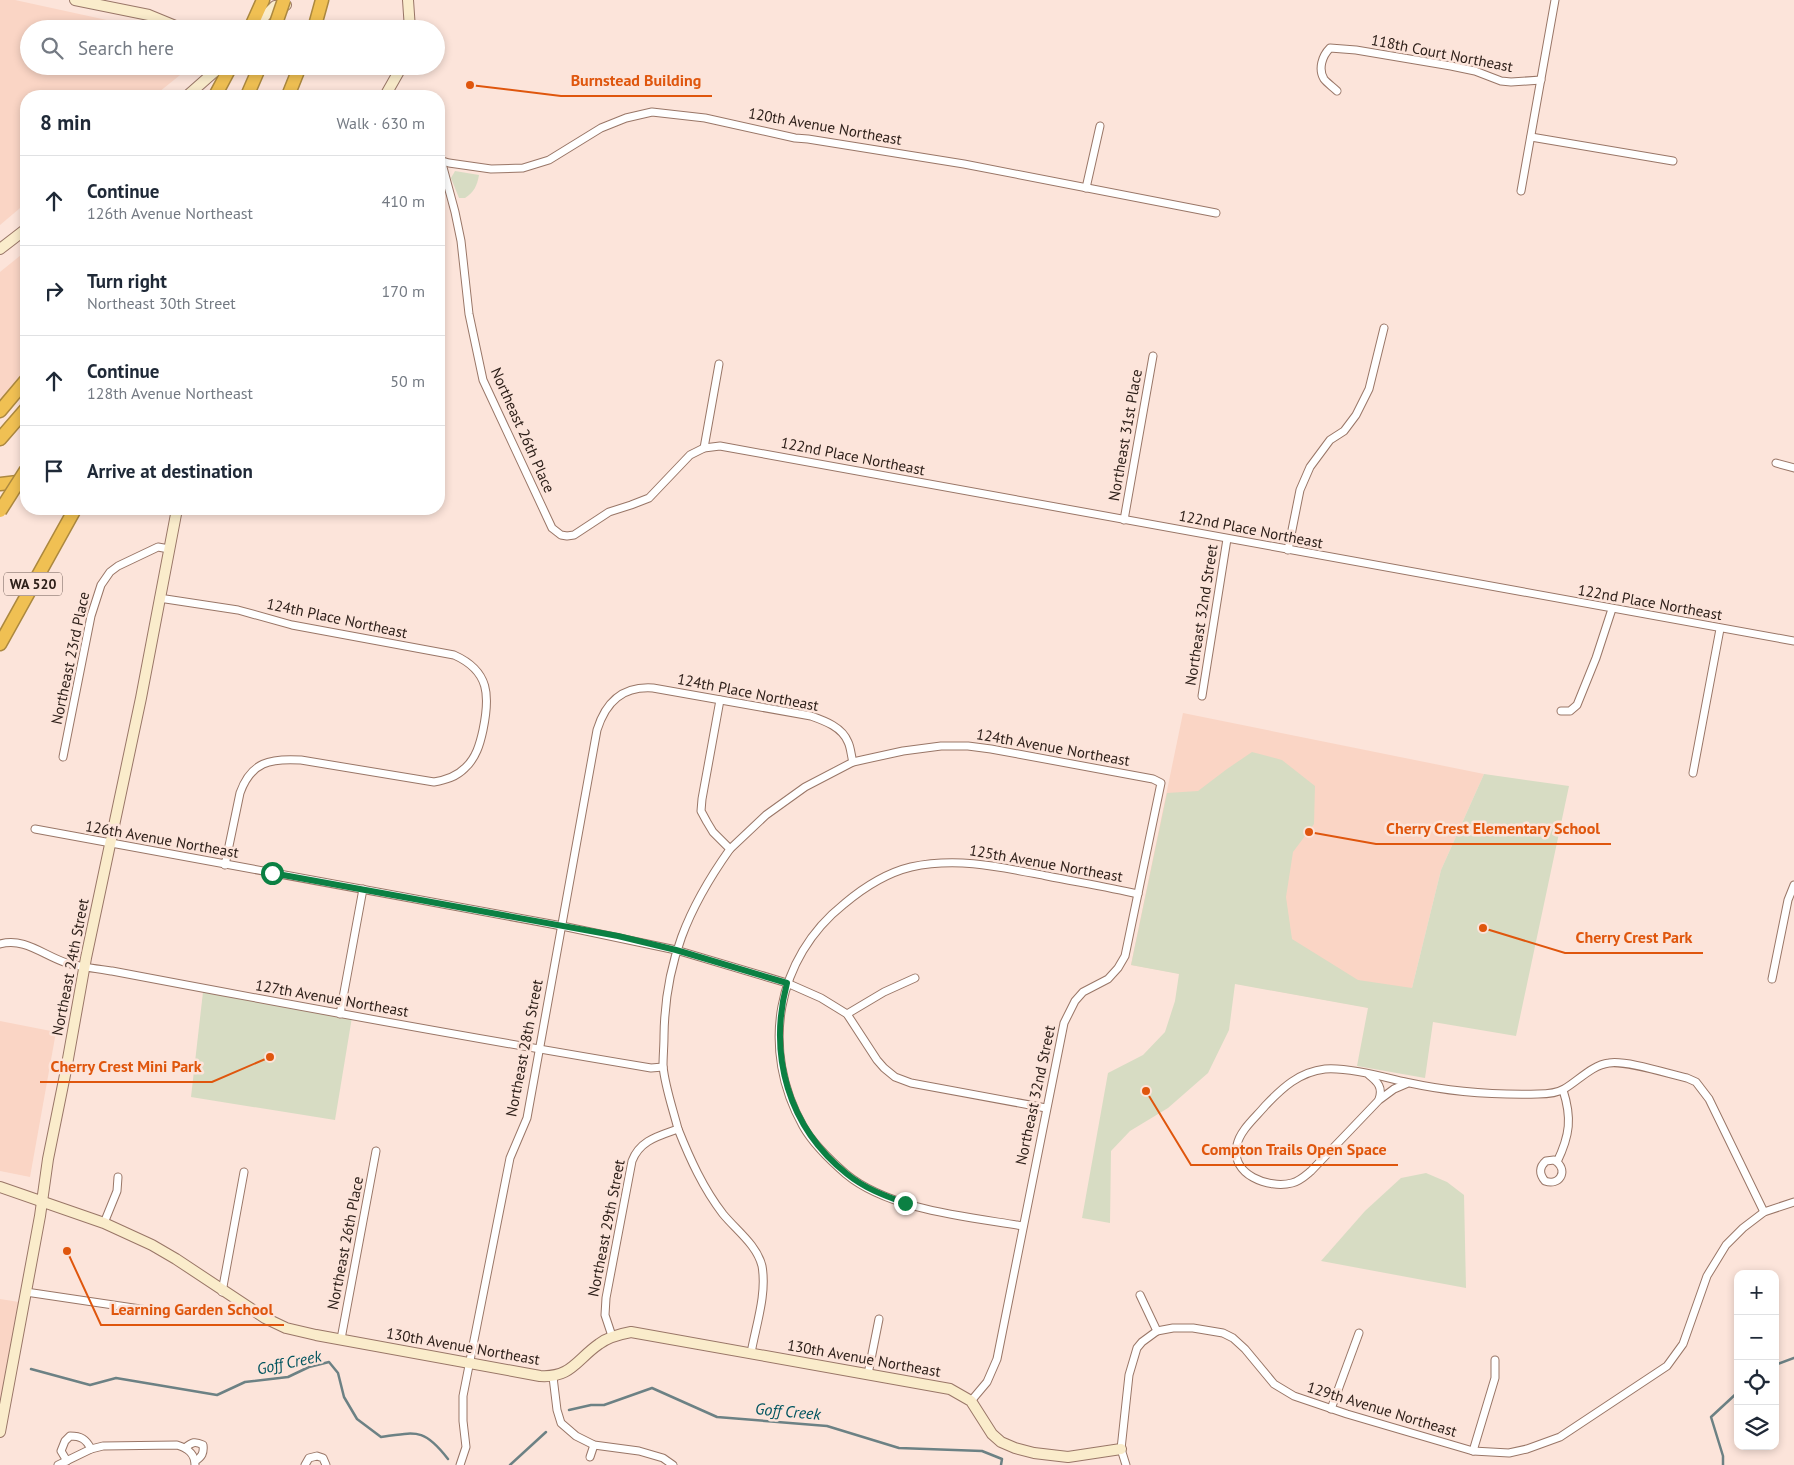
<!DOCTYPE html>
<html lang="en">
<head>
<meta charset="utf-8">
<style>
	:root { --surface:#fff; --page:#f2f2f3; --text:#1f2937; --muted:#747a83; --line:#e0e1e3 }
	body { margin:0; font-family:"PT Sans",sans-serif; background:var(--page); color:var(--text) }
	.controls { position:absolute; right:15px; bottom:15px; display:grid; overflow:hidden; border-radius:10px; box-shadow:0 2px 8px #0003 }
	.controls button { width:45px; height:45px; display:grid; place-items:center; padding:0; border:0; border-bottom:1px solid var(--line); background:var(--surface); color:var(--text); font:25px sans-serif }
	.stop { position:absolute; width:15px; height:15px; margin:-11px; border:4px solid #0b8043; border-radius:50%; background:#fff }
	.stop.end { background:#0b8043; border-color:#fff; box-shadow:0 1px 5px #0008 }
	.list { margin:0; padding:0; list-style:none }
	h2 { display:flex; justify-content:space-between; align-items:center; height:65px; margin:0; padding:0 20px; font-size:21px }
	h2 small { font-size:16px; font-weight:400; color:var(--muted) }
	.list li { display:grid; grid-template-columns:32px 1fr auto; gap:15px; align-items:center; box-sizing:border-box; height:90px; padding:0 20px; border-top:1px solid var(--line) }
	.list b { display:block; font-size:19px; white-space:nowrap }
	.list p { margin:0; font-size:16px; white-space:nowrap; color:var(--muted) }
	.list em { font-size:16px; font-style:normal; color:var(--muted) }
	.icon { flex:none; width:28px; height:28px; fill:none; stroke:currentColor; stroke-width:2; stroke-linecap:round; stroke-linejoin:round }
	.map { position:relative; flex:none; width:1794px; height:1465px; overflow:hidden }
	.search { position:absolute; background:var(--surface); box-shadow:0 2px 8px #0003; left:20px; top:20px; width:425px; height:55px; display:flex; align-items:center; gap:12px; box-sizing:border-box; padding:0 18px; border-radius:28px; color:var(--muted); font-size:19px }
	.panel { position:absolute; background:var(--surface); box-shadow:0 2px 8px #0003; left:20px; top:90px; width:425px; height:425px; border-radius:20px }
	.map>svg:first-child { display:block }
	.built { fill:#fad5c5 }
	.green { fill:#d7dcc3 }
	.lines { fill:none; stroke-linecap:round; stroke-linejoin:round }
	.stream { stroke:#6c8184; stroke-width:2.5 }
	.street-casing { stroke:#997667; stroke-width:9 }
	.secondary-casing { stroke:#997667; stroke-width:12 }
	.highway-casing { stroke:#ac883f; stroke-width:15 }
	.street { stroke:#fff; stroke-width:7 }
	.secondary { stroke:#faeccb; stroke-width:10 }
	.highway { stroke:#f0c053; stroke-width:12 }
	.highway-bridge-casing { stroke:#ac883f; stroke-width:15; stroke-linecap:butt }
	.highway-bridge { stroke:#f0c053; stroke-width:12 }
	.route { stroke:#0b8043; stroke-width:6 }
	.labels { text-anchor:middle; dominant-baseline:central; stroke-width:5; stroke-linejoin:round; paint-order:stroke }
	.shield { fill:#fce4da; stroke:#6c5b54; stroke-width:1 }
	.shield-label { font-size:14px; font-weight:bold; fill:#2e201a }
	.street-label { font-size:15px; fill:#2e201a; stroke:#fce4da }
	.water-label { font-size:16px; font-style:italic; fill:#00545f; stroke:#fce4da }
	.leader { fill:none; stroke:#df560d; stroke-width:2 }
	.callout-dot { fill:#df560d; stroke:#fce4da; stroke-width:2 }
	.callout-label { font-size:16px; text-anchor:middle; font-weight:bold; fill:#df560d; stroke:#fce4da; stroke-width:5; stroke-linejoin:round; paint-order:stroke }
</style>
</head>
<body>
<div class="map">
<svg width="1794" height="1465" viewBox="0 0 1794 1465">
	<rect width="100%" height="100%" fill="#fce4da"/>
	<g class="built">
		<path d="M0,0h15l133,29h-119v37l161,1 -36,29h-128v107l-26,22z"/>
		<path d="M26,251v117l-26,33v-129z"/>
		<path d="M1183,713l301,61 -43,96 -29,118 -25,23 -256,-46z"/>
		<path d="M0,1021l56,11 -26,145 -30,-6z"/>
		<path d="M0,1299l19,3 -19,100z"/>
	</g>
	<g class="green">
		<path d="M455,171l24,4c-2,11 -5,17 -14,23h-6l-8,-20z"/>
		<path d="M1252,752l30,8 33,26 -1,38 -21,28 -7,45 6,42 66,41 54,8 29,-118 43,-96 85,12 -53,250 -83,-14 -8,56 -68,-12 11,-58 -133,-24 -6,46 -21,43 -40,35 -38,23 -19,20 -1,72 -28,-5 26,-145 35,-18 22,-23 10,-31 4,-27 -48,-9 36,-172 31,-2 29,-22z"/>
		<path d="M203,992l149,25 -17,103 -144,-23z"/>
		<path d="M1426,1173l21,9 17,13 2,93 -145,-27 44,-50 36,-33z"/>
	</g>
	<g class="lines">
		<g class="stream">
			<path d="M1775,1365l19,-7"/>
			<path d="M31,1369l59,16 26,-7 101,17 28,-13 43,-5 21,-10 20,-5 9,11 6,24 13,22 24,18c36,-5 43,-9 67,22"/>
			<path d="M569,1410l22,-5h13l48,-17 65,29 110,9 72,22 83,3 20,8 -1,6"/>
			<path d="M510,1465l36,-33"/>
			<path d="M1723,1465v-9l-12,-39 27,-25"/>
		</g>
		<defs>
			<g id="street">
				<path d="M1337,91c-4,-4 -10,-8 -13,-12 -6,-10 -2,-23 6,-31l26,2 95,16 24,5 26,10 10,1 30,-2"/>
				<path d="M1531,137l142,24"/>
				<path d="M439,160l10,3 42,6 32,-1 26,-8 52,-32 25,-10 26,-6 53,6 90,20 13,1 156,25 252,49"/>
				<path d="M441,160l14,52 6,29 8,73 14,66 69,148 9,7 6,1 7,-1 35,-23 22,-7 18,-7 41,-43 14,-7 16,-2 1074,195"/>
				<path d="M1086,188l14,-62"/>
				<path d="M1521,191l34,-191"/>
				<path d="M704,448l15,-84"/>
				<path d="M1776,463l18,5"/>
				<path d="M1124,520l29,-164"/>
				<path d="M1288,550l12,-60 10,-23 20,-27 14,-9 12,-16 13,-26 15,-61"/>
				<path d="M159,598l79,12 54,15 162,30c36,16 36,41 29,75 -3,14 -7,28 -18,38 -9,9 -19,12 -31,14l-133,-22c-31,-2 -50,2 -61,33l-15,72"/>
				<path d="M1202,696l25,-157"/>
				<path d="M1561,711h9l7,-6 19,-47 16,-49"/>
				<path d="M63,757l28,-141 10,-31 9,-13 8,-6 40,-19 11,2"/>
				<path d="M1693,773l27,-144"/>
				<path d="M35,829l527,97 114,24 111,33 34,15 26,16 30,46 7,8 11,9 16,6 135,25"/>
				<path d="M730,849l36,-34 39,-28 48,-25 50,-11 38,-5h27l23,3 162,30 8,4 -36,173 -7,12 -10,11 -25,13 -8,9 -11,22 -67,336 -10,23 -16,19"/>
				<path d="M0,944c25,-7 44,12 67,19 14,4 30,6 45,8 179,34 359,67 539,97l12,-1"/>
				<path d="M1772,979l16,-79 6,-15"/>
				<path d="M340,1014l23,-125"/>
				<path d="M847,1014l37,-22 31,-14"/>
				<path d="M1369,1075c9,7 14,13 10,24"/>
				<path d="M1408,1083l-14,6 -15,11 -68,71c-6,5 -11,10 -19,12 -23,6 -62,-8 -55,-38 3,-15 19,-28 28,-39 17,-18 34,-34 60,-37 23,-2 62,9 85,14 41,9 86,12 128,11 8,0 19,-1 26,-5 14,-8 28,-24 45,-26 17,-3 60,11 78,15l9,4 13,17 55,113"/>
				<path d="M678,1129c12,30 25,59 45,85 13,16 34,31 39,52 5,28 -6,59 -11,87"/>
				<path d="M1557,1162c11,10 2,24 -12,19 -6,-7 -6,-14 1,-20l8,-1 3,2c13,-27 15,-44 6,-72"/>
				<path d="M104,1223l13,-32 1,-14"/>
				<path d="M1023,1226c-54,-9 -134,-16 -177,-52 -15,-13 -33,-30 -43,-48 -43,-76 -27,-168 41,-222 19,-16 42,-31 67,-37 47,-10 89,0 136,9 30,6 61,11 91,18"/>
				<path d="M26,1292l121,18"/>
				<path d="M222,1292l22,-120"/>
				<path d="M1157,1331l16,-3h20l30,5 10,5 12,11 29,35 20,12 53,18 126,37 36,2 18,-4 33,-12 107,-71 16,-22 24,-68 19,-31 17,-17 21,-16 30,-10"/>
				<path d="M612,1336l-7,-21 1,-17 26,-137c8,-21 27,-25 46,-32 -5,-20 -13,-42 -15,-63 0,-10 1,-20 1,-30 1,-74 24,-128 66,-187l-17,-17 -6,-10 -6,-11 1,-12 18,-99"/>
				<path d="M341,1339l35,-188"/>
				<path d="M868,1374l11,-55"/>
				<path d="M553,1377l4,33 4,13 15,13 18,9 45,6 24,7 10,7"/>
				<path d="M1331,1409l28,-76"/>
				<path d="M185,1448c7,-6 10,-7 18,-3 1,8 -1,12 -8,16"/>
				<path d="M1473,1451l22,-73v-18"/>
				<path d="M590,1457l4,-12"/>
				<path d="M67,1461l-6,-10 4,-10 5,-5c11,0 16,3 21,13"/>
				<path d="M58,1465l33,-16 12,-3 74,-1c10,3 18,8 18,20"/>
				<path d="M305,1465l4,-7 8,-2 6,2 3,7"/>
				<path d="M460,1465l6,-18 -3,-26v-25l47,-238 17,-40 70,-388c9,-29 26,-44 56,-42l158,28c14,5 31,11 37,26 3,6 3,14 5,20"/>
				<path d="M1126,1465l-5,-16 8,-74 8,-27 5,-6 15,-11 -17,-36"/>
			</g>
			<g id="secondary">
				<path d="M75,0l74,15 34,14"/>
				<path d="M408,0l2,29"/>
				<path d="M253,28l22,-22 11,-1"/>
				<path d="M187,96l34,-30"/>
				<path d="M385,96l17,-30"/>
				<path d="M0,249l26,-20"/>
				<path d="M0,1187l104,36 48,22 24,14 89,59 21,10 30,7 224,41c31,2 36,-16 59,-32 9,-7 21,-10 32,-12l319,57 21,12 21,33 9,8 14,6 19,5 34,4 53,-8"/>
				<path d="M0,1432l40,-216 8,-57 18,-89 20,-112 55,-260 36,-189"/>
			</g>
			<g id="highway">
				<path d="M250,29l13,-29"/>
				<path d="M314,29l8,-29"/>
				<path d="M215,96l16,-30"/>
				<path d="M247,96l13,-30"/>
				<path d="M288,96l12,-30"/>
				<path d="M0,411l26,-31"/>
				<path d="M0,439l26,-30"/>
				<path d="M0,484l26,-3"/>
				<path d="M0,644l75,-135"/>
			</g>
		</defs>
		<use href="#street" class="street-casing"/>
		<use href="#secondary" class="secondary-casing"/>
		<use href="#highway" class="highway-casing"/>
		<use href="#street" class="street"/>
		<use href="#secondary" class="secondary"/>
		<use href="#highway" class="highway"/>
		<defs>
			<g id="highway-bridge">
				<path d="M274,29l10,-29"/>
				<path d="M0,511l26,-41"/>
			</g>
		</defs>
		<use href="#highway-bridge" class="highway-bridge-casing"/>
		<use href="#highway-bridge" class="highway-bridge"/>
	</g>
	<g class="lines">
		<path class="route" d="M272,873l346,63 58,14 111,33c-19,72 1,144 60,191 17,14 38,22 58,29"/>
	</g>
	<g class="labels">
		<rect class="shield" x="4" y="572.5" width="58" height="23" rx="4"/>
		<g class="shield-label">
			<text x="33" y="584">WA 520</text>
		</g>
		<g class="street-label">
			<text transform="translate(1442 53) rotate(11)">118th Court Northeast</text>
			<text transform="translate(825 126) rotate(10)">120th Avenue Northeast</text>
			<text transform="translate(523 430) rotate(66)">Northeast 26th Place</text>
			<text transform="translate(1125 435) rotate(-80)">Northeast 31st Place</text>
			<text transform="translate(853 456) rotate(11)">122nd Place Northeast</text>
			<text transform="translate(1251 529) rotate(11)">122nd Place Northeast</text>
			<text transform="translate(1650 602) rotate(10)">122nd Place Northeast</text>
			<text transform="translate(1201 615) rotate(-81)">Northeast 32nd Street</text>
			<text transform="translate(337 618) rotate(12)">124th Place Northeast</text>
			<text transform="translate(70 658) rotate(-78)">Northeast 23rd Place</text>
			<text transform="translate(748 692) rotate(11)">124th Place Northeast</text>
			<text transform="translate(1053 747) rotate(10)">124th Avenue Northeast</text>
			<text transform="translate(162 839) rotate(10)">126th Avenue Northeast</text>
			<text transform="translate(1046 863) rotate(10)">125th Avenue Northeast</text>
			<text transform="translate(70 967) rotate(-79)">Northeast 24th Street</text>
			<text transform="translate(332 998) rotate(10)">127th Avenue Northeast</text>
			<text transform="translate(524 1048) rotate(-79)">Northeast 28th Street</text>
			<text transform="translate(1035 1095) rotate(-78)">Northeast 32nd Street</text>
			<text transform="translate(606 1228) rotate(-79)">Northeast 29th Street</text>
			<text transform="translate(345 1243) rotate(-79)">Northeast 26th Place</text>
			<text transform="translate(463 1346) rotate(10)">130th Avenue Northeast</text>
			<text transform="translate(864 1358) rotate(10)">130th Avenue Northeast</text>
			<text transform="translate(1382 1409) rotate(17)">129th Avenue Northeast</text>
		</g>
		<g class="water-label">
			<text transform="translate(289 1362) rotate(-12)">Goff Creek</text>
			<text transform="translate(788 1411) rotate(5)">Goff Creek</text>
		</g>
	</g>
	<path class="leader" d="M470 85L561 96H712M1309 832L1376 844H1611M1483 928L1565 953H1703M270 1057L212 1082H40M1146 1091L1191 1165H1398M67 1251L101 1325H284"/>
	<g class="callout-dot">
		<circle cx="470" cy="85" r="5"/>
		<circle cx="1309" cy="832" r="5"/>
		<circle cx="1483" cy="928" r="5"/>
		<circle cx="270" cy="1057" r="5"/>
		<circle cx="1146" cy="1091" r="5"/>
		<circle cx="67" cy="1251" r="5"/>
	</g>
	<g class="callout-label">
		<text x="636" y="86">Burnstead Building</text>
		<text x="1493" y="834">Cherry Crest Elementary School</text>
		<text x="1634" y="943">Cherry Crest Park</text>
		<text x="126" y="1072">Cherry Crest Mini Park</text>
		<text x="1294" y="1155">Compton Trails Open Space</text>
		<text x="192" y="1315">Learning Garden School</text>
	</g>
</svg>
<div class="controls">
<button>+</button>
<button>−</button>
<button><svg class="icon" aria-label="locate" viewBox="0 0 24 24"><circle cx="12" cy="12" r="6"/><path d="M12 2v4M12 18v4M2 12h4M18 12h4"/></svg></button>
<button><svg class="icon" aria-label="layers" viewBox="0 0 24 24"><path d="M12 4l9 5-9 5-9-5zM3 14l9 5 9-5"/></svg></button>
</div>
<div class="stop" style="left:272px;top:873px"></div>
<div class="stop end" style="left:905px;top:1203px"></div>
<div class="search"><svg class="icon" aria-label="search" viewBox="0 0 24 24"><circle cx="10" cy="10" r="6"/><path d="M15 15l6 6"/></svg>Search here</div>
<section class="panel">
<h2>8 min<small>Walk · 630 m</small></h2>
<ul class="list">
<li><svg class="icon" aria-label="ahead" viewBox="0 0 24 24"><path d="M12 20V5M6 11l6-6 6 6"/></svg><div><b>Continue</b><p>126th Avenue Northeast</p></div><em>410 m</em></li>
<li><svg class="icon" aria-label="right" viewBox="0 0 24 24"><path d="M7 20v-9h11M14 6l5 5-5 5"/></svg><div><b>Turn right</b><p>Northeast 30th Street</p></div><em>170 m</em></li>
<li><svg class="icon" aria-label="ahead" viewBox="0 0 24 24"><path d="M12 20V5M6 11l6-6 6 6"/></svg><div><b>Continue</b><p>128th Avenue Northeast</p></div><em>50 m</em></li>
<li><svg class="icon" aria-label="arrive" viewBox="0 0 24 24"><path d="M6 21V4h12l-3 4 3 4H6"/></svg><div><b>Arrive at destination</b></div></li>
</ul>
</section>
</div>
</body>
</html>
